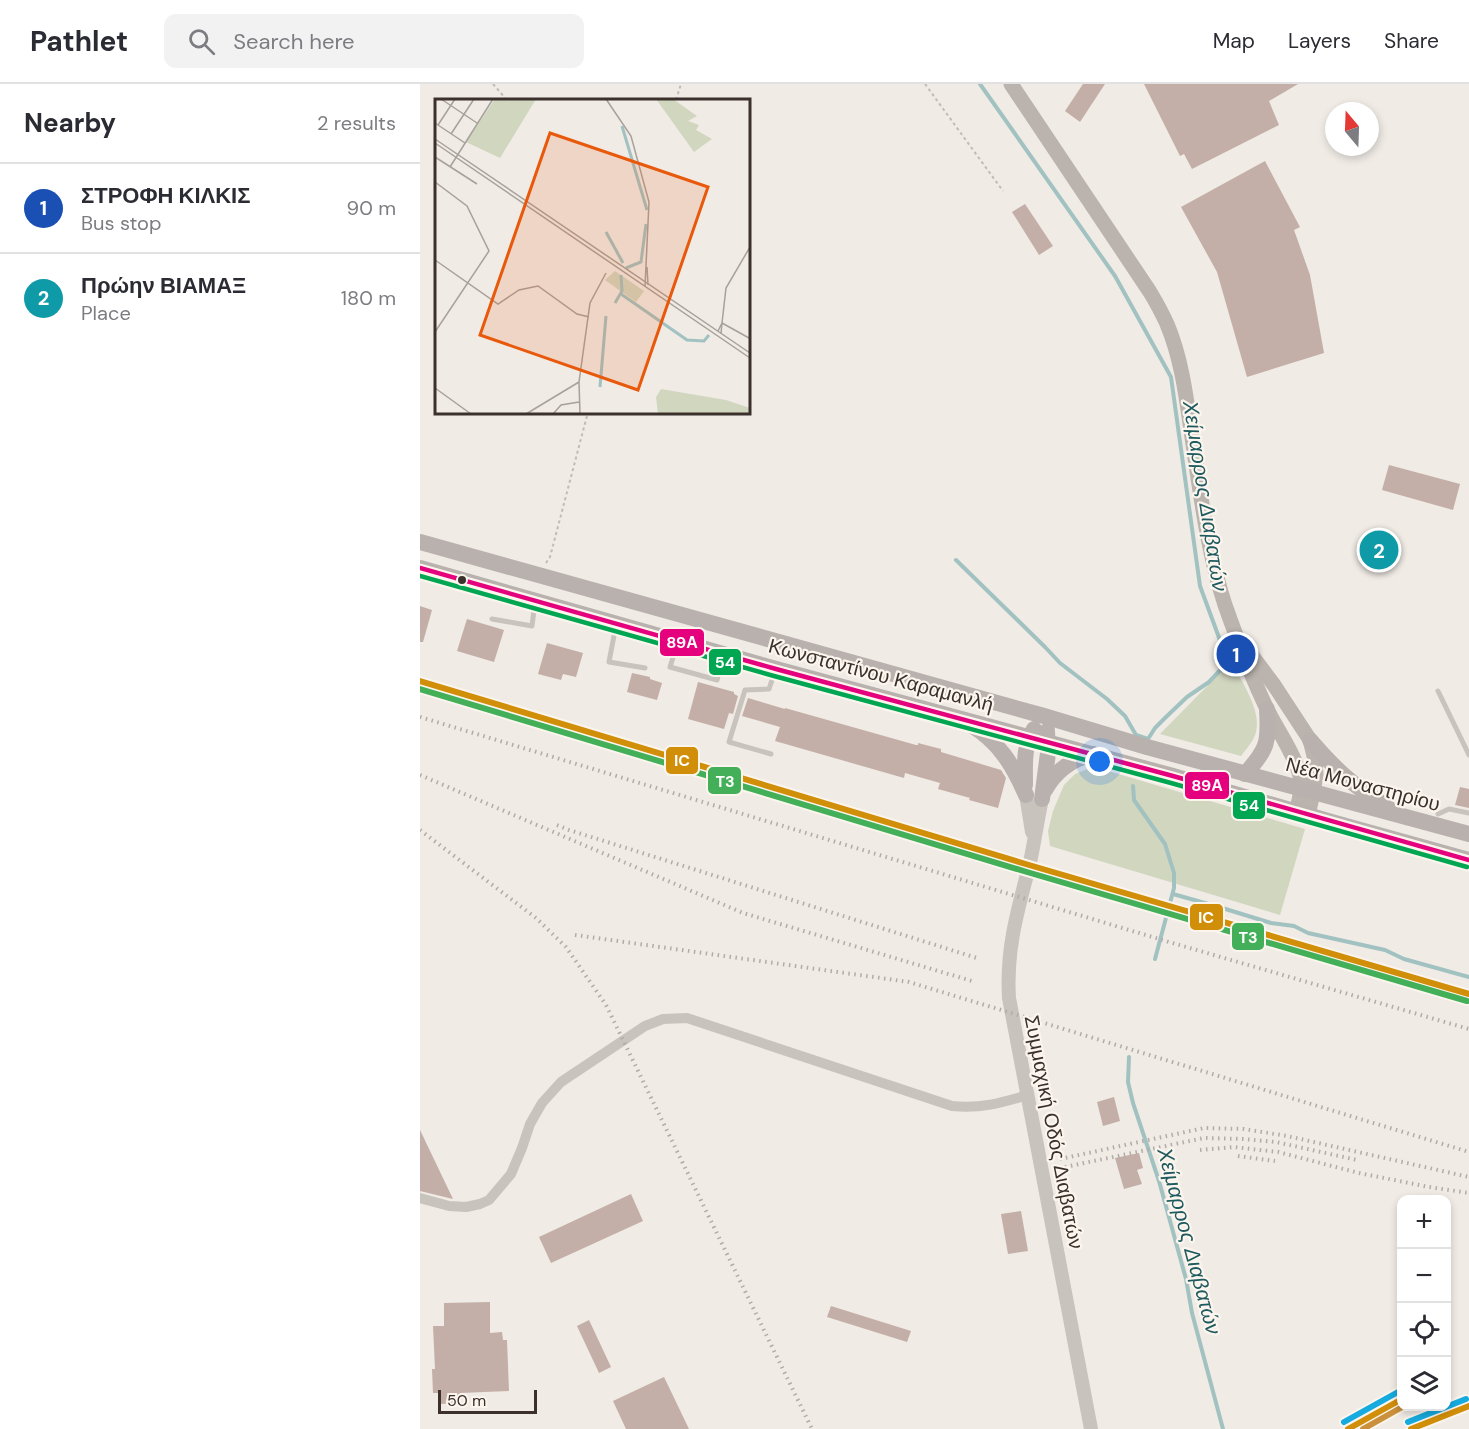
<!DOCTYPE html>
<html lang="en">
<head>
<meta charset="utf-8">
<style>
	:root { --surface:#fff; --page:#f2f2f3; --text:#2b2b33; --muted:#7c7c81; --line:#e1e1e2; --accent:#7a716c }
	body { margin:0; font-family:"DM Sans",sans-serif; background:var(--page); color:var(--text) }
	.controls { position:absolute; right:18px; bottom:18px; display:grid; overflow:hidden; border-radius:12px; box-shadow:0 3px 9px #0003 }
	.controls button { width:54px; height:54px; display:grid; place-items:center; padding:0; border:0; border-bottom:2px solid var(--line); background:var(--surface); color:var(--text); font:30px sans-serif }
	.compass { position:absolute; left:905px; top:18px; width:54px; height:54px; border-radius:50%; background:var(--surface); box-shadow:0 3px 9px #0003; rotate:341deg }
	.scale { position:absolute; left:18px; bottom:15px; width:99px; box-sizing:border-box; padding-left:6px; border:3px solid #3b302b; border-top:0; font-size:16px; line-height:21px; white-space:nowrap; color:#3b302b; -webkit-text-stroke:4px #fbf5ee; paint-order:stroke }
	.you { position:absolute; left:680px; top:678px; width:21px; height:21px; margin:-15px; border:4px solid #fff; border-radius:50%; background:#1a73e8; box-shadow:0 0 0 9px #1a73e833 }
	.badge { display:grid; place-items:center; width:39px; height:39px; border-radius:50%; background:var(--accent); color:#fff; font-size:20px; font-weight:700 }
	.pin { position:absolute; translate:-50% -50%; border:3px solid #fff; box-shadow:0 2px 6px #0006 }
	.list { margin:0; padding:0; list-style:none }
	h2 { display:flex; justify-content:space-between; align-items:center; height:78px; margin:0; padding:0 24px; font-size:26px }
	h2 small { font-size:20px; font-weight:400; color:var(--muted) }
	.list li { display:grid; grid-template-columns:39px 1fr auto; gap:18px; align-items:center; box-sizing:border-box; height:90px; padding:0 24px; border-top:2px solid var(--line) }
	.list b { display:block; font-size:22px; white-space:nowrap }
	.list p { margin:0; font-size:20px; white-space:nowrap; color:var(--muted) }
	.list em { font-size:20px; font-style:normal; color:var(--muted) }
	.icon { flex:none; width:33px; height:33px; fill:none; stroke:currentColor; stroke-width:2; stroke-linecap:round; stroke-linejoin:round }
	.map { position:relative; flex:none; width:1049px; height:1345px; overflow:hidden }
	header { display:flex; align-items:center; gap:36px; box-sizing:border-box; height:84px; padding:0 30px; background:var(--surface); border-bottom:2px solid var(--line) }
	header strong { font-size:28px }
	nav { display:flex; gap:33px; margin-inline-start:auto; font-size:21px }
	.search { width:420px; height:54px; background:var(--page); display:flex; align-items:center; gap:15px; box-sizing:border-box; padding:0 21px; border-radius:12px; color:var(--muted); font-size:22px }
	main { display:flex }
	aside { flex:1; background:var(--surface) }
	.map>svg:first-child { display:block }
	.green { fill:#d1d6bf }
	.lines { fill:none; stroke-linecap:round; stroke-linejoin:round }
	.stream { stroke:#a1c2c1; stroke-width:4 }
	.building { fill:#c3afa7 }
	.path { stroke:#c2bbb6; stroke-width:2; stroke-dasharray:3 3; stroke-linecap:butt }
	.service { stroke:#c9c3be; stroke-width:5 }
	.minor { stroke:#c9c3be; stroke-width:10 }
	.tertiary { stroke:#c9c3be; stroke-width:14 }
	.secondary { stroke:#bab3ae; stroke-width:15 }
	.primary { stroke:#b8b1ad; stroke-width:16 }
	.rail { stroke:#b1aca8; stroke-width:4; stroke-dasharray:1.5 4.5; stroke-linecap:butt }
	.bus-1-casing { stroke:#fbf5ee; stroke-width:9 }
	.bus-2-casing { stroke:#fbf5ee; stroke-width:9 }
	.bus-1 { stroke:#e5007d; stroke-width:4.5 }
	.bus-2 { stroke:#00a651; stroke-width:4.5 }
	.rail-1-casing { stroke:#fbf5ee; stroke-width:10 }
	.rail-2-casing { stroke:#fbf5ee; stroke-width:10 }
	.rail-3-casing { stroke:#fbf5ee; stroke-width:10 }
	.rail-4-casing { stroke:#fbf5ee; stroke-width:10 }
	.rail-1 { stroke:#d18e09; stroke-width:6 }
	.rail-2 { stroke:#43b059; stroke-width:6 }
	.rail-3 { stroke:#cb903b; stroke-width:6 }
	.rail-4 { stroke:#16abde; stroke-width:6 }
	.bus-dot { fill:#3b302b; stroke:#fbf5ee; stroke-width:2 }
	.labels { text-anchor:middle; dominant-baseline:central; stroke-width:4.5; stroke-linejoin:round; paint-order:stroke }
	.street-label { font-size:20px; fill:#3b302b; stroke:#fbf5ee }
	.water-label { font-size:21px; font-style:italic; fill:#1f5a5e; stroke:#fbf5ee }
	.inset-river { fill:none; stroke:#a1c2c1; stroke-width:3 }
	.inset-road { fill:none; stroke:#a8a09b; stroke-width:1.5 }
	.view { fill:#e8590c; fill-opacity:0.15; stroke:#e8590c; stroke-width:3 }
	.inset-edge { fill:none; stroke:#3b302b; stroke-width:3 }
	.line-badge { stroke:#fbf5ee; stroke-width:2 }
	.badge-label { font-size:16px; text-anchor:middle; font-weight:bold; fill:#fff }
</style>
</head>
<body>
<header>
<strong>Pathlet</strong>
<div class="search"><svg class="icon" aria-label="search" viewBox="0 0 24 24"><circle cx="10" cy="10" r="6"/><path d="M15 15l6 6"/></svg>Search here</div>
<nav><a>Map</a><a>Layers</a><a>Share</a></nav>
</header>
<main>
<aside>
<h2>Nearby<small>2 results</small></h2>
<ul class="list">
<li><span class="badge" style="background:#1a4fb4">1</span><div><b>ΣΤΡΟΦΗ ΚΙΛΚΙΣ</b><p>Bus stop</p></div><em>90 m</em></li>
<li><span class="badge" style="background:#0f9aa8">2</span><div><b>Πρώην ΒΙΑΜΑΞ</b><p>Place</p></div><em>180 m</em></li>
</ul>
</aside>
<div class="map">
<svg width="1049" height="1345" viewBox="0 0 1049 1345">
	<rect width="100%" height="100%" fill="#f0ebe5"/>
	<g class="green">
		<path d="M811,578c10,18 31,49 25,70 -2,9 -10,17 -15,24l-81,-22z"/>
		<path d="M668,685l20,2 197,58 -25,86 -230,-69 -2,-15 5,-20 11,-26 11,-11z"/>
	</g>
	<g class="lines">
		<g class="stream">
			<path d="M536,476l89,87 15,16 47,36 18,17 11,19 12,4 7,-11 11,-11 21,-20 22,-15 19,-20 -28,-76 -29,-209 -56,-101 -135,-192"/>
			<path d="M713,702l1,14 31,44 9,29v15l-19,71"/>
			<path d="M753,810l46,13 52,16 23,3 14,7 77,17 19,9 65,18"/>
			<path d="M709,973l-1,25 5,21 26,78 27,98 6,34 31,116"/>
		</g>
	</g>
	<g class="building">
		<path d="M663,0h22l-25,38 -15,-11z"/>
		<path d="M724,0h154l-29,17 10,24 -87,44 -8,-15 -4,2z"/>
		<path d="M845,77l35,66 -6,3 16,45 14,78 -77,24 -30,-105 -36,-65z"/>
		<path d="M605,120l28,42 -14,9 -27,-43z"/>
		<path d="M969,381l71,19 -7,26 -71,-20z"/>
		<path d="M0,522l12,4 -9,32h-3z"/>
		<path d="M47,535l37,11 -10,32 -37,-11z"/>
		<path d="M127,559l36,10 -7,24 -13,-3 -2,6 -23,-6z"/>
		<path d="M212,589l18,4v2l12,4 -5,17 -30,-8z"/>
		<path d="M278,598l36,10v2l4,2 -5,18 -4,-1 -5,16 -36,-10z"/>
		<path d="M328,614l37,11v-1l131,37h2v-2l23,6v3l60,18 5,8 -8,30 -29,-8 1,-2 -32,-9 2,-6 -35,-10 -1,5 -129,-37 5,-14 -38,-11z"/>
		<path d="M1040,703l9,2v19l-14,-3z"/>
		<path d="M694,1013l6,24 -17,5 -6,-24z"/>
		<path d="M0,1046l33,69 -33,-8z"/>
		<path d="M719,1069l4,15 -6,2 5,14 -18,5 -9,-31z"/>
		<path d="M211,1110l12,27 -92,42 -12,-26z"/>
		<path d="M601,1127l7,40 -20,3 -7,-40z"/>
		<path d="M70,1218v31l12,-1 1,8h4l2,51 -49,2v10l-20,1v-11h-7l-1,-24h3l-2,-43h11v-23z"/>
		<path d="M411,1222l80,25 -4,11 -80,-25z"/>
		<path d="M169,1236l22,47 -12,6 -22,-47z"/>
		<path d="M244,1293l25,52h-63l-13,-28z"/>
	</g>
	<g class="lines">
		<g class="path">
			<path d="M73,0l14,16"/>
			<path d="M505,0l78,107"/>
			<path d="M256,16l5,-16"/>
			<path d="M126,479l4,-6 38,-145"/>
		</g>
		<g class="service">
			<path d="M72,535l40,7 3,-24"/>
			<path d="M196,541l-7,37 36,6"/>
			<path d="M258,558l-8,25 47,13 6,-23"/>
			<path d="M1018,607l31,64"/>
			<path d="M351,670l-42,-12 16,-52 24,-1 6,-18"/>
			<path d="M1018,730l11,-5 20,4"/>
		</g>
		<path class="minor" d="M0,1114l29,8 17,1 14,-3 9,-4 22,-26 11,-26 8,-24 12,-21 19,-21 84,-56 18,-7 24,-1 265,88c28,3 49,-3 76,-11"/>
		<g class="tertiary">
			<path d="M606,711l6,37"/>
			<path d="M622,715c-5,23 -8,46 -13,68 -12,45 -23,84 -20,131l82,431"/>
		</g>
		<g class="secondary">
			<path d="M591,0l139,208c6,10 12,21 17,32 16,38 20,80 26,120 8,54 15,109 32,161 12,34 27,73 43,106 10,20 27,44 32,65 3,13 -1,24 -4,36"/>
			<path d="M827,565l27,36 36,55 5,20 1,14 -3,19 -5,22"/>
		</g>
		<g class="primary">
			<path d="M0,458l624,174 103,31 322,87"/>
			<path d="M0,484l356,101 397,107 162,47 134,37"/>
			<path d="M551,641c28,17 42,40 55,70"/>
			<path d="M890,656c24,28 45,48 77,66"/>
			<path d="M825,690c23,-25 24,-32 22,-65"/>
			<path d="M605,701c0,-19 -2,-39 9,-56"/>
			<path d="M625,706c11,-20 27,-31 48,-36"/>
			<path d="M622,715l6,-46 -1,-22"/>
		</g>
		<g class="rail">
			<path d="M0,633l749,225 300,87"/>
			<path d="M0,691l323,138 229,68"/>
			<path d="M137,741l12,5 411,129"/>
			<path d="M0,746l116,88 30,29 40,58 206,424"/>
			<path d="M155,851l334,47 560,170"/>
			<path d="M780,1066l34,-3 44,5 81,21 70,14 40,6"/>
			<path d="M818,1072l37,5"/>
			<path d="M640,1075l144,-31 40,1 43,7 182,41"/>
			<path d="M645,1083l139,-29 39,1 33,3 81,18"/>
		</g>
		<defs>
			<path id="bus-1" d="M0,484l356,101 397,107 296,84"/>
			<path id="bus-2" d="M0,492l354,100 397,107 296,84"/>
		</defs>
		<use href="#bus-1" class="bus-1-casing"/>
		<use href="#bus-2" class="bus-2-casing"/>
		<use href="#bus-1" class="bus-1"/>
		<use href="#bus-2" class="bus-2"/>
		<defs>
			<g id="rail-1">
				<path d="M0,597l609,184 440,129"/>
				<path d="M928,1345l54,-30"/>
				<path d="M991,1345l58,-23"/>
			</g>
			<path id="rail-2" d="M0,605l607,183 440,129"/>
			<path id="rail-3" d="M943,1345l41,-23"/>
			<g id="rail-4">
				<path d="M924,1338l54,-30"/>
				<path d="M988,1338l58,-23"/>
			</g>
		</defs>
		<use href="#rail-1" class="rail-1-casing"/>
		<use href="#rail-2" class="rail-2-casing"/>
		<use href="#rail-3" class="rail-3-casing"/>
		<use href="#rail-4" class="rail-4-casing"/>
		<use href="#rail-1" class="rail-1"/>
		<use href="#rail-2" class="rail-2"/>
		<use href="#rail-3" class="rail-3"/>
		<use href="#rail-4" class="rail-4"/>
	</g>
	<circle class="bus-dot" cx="42" cy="496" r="5"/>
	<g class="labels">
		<g class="street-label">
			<text transform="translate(461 591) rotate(15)">Κωνσταντίνου Καραμανλή</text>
			<text transform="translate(943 700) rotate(15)">Νέα Μοναστηρίου</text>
			<text transform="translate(634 1048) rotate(79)">Συμμαχική Οδός Διαβατών</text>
		</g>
		<g class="water-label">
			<text transform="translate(785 412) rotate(81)">Χείμαρρος Διαβατών</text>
			<text transform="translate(769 1157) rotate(75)">Χείμαρρος Διαβατών</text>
		</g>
	</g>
	<g transform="translate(15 15)">
		<rect width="315" height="315" fill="#f0ebe5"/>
		<path d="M60,0h41l-36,59 -34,-16zM221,0h17l24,17 -9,5 11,4 -3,5 16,9 -18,13zM180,172l29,20 -8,11 -31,-22zM226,290l65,11 24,8v6h-92l-2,-17z" fill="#d1d6bf"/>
		<path class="inset-river" d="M187,27l25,84M171,133l17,31M191,169l15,-6 5,-38M186,195l66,46 17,1 5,-6M180,204l7,-12 -1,-16M165,288l6,-71"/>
		<path class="inset-road" d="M6,0l36,24M171,0l25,37 18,66 -4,85M0,24l30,20M3,26l17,-26M16,35l23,-35M0,40l315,214M0,44l315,215M0,58l42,27M15,68l43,-68M0,83l32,24 22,45 -54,81M0,161l63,44 21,-14 19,-4 39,28 12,3M212,168l1,18M283,232l4,-8 -1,11M314,239l-27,-15 4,-35 24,-41M0,289l36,26M91,315l53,-32M118,315l8,-9 18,-3M145,315l-1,-32 11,-79 16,-30"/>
		<path class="view" d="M115,34l158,54 -70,203 -158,-55z"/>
		<rect width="315" height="315" class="inset-edge"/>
	</g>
	<g class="line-badge">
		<rect x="239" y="544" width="46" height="29" rx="6" fill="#e5007d"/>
		<rect x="288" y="564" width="34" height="28" rx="6" fill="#00a651"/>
		<rect x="245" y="662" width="34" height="29" rx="6" fill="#d18e09"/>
		<rect x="287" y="682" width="35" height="29" rx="6" fill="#43b059"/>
		<rect x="764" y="687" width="46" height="29" rx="6" fill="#e5007d"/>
		<rect x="812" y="707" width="34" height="29" rx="6" fill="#00a651"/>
		<rect x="769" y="819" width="35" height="28" rx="6" fill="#d18e09"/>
		<rect x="811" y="838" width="34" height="29" rx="6" fill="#43b059"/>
	</g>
	<g class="badge-label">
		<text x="262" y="564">89Α</text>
		<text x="305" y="584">54</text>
		<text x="262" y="682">IC</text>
		<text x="305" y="703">T3</text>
		<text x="787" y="707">89Α</text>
		<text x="829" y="727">54</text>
		<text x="786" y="839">IC</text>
		<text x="828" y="859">T3</text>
	</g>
</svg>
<div class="controls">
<button>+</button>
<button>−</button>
<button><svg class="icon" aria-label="locate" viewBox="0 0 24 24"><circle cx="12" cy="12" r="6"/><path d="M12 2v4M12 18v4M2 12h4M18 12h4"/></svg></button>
<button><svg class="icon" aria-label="layers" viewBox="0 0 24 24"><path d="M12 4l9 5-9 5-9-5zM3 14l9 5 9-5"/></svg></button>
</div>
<svg class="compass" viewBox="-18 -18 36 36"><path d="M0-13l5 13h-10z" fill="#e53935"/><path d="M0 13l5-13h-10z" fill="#7c7c81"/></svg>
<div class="scale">50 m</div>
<div class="you"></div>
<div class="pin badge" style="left:816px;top:570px;background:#1a4fb4">1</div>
<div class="pin badge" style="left:959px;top:466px;background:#0f9aa8">2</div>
</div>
</main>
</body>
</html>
